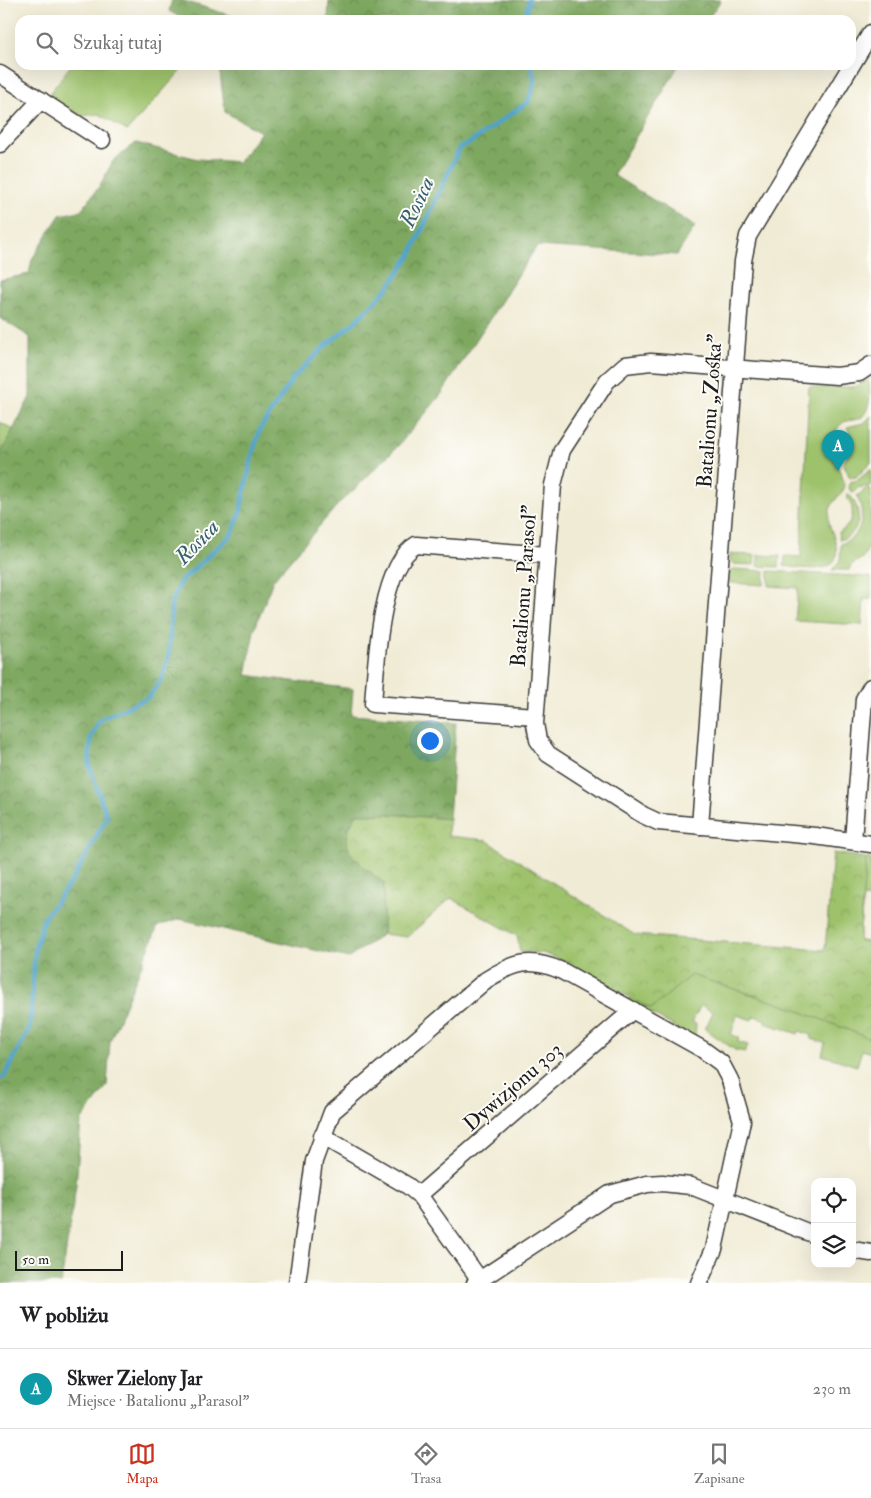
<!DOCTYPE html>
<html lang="pl">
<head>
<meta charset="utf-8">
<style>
	:root { --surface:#fff; --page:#f6f6f6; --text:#202124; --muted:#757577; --line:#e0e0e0; --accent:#c8321e }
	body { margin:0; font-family:"IM FELL Double Pica",serif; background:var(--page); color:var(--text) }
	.controls { position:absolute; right:15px; bottom:15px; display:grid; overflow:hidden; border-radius:10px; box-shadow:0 5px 20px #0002 }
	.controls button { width:45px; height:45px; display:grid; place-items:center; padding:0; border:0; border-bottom:1px solid var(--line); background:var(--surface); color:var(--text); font:25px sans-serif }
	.scale { position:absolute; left:15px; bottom:12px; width:108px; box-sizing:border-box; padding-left:5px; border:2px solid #1c1c1c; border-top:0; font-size:14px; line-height:18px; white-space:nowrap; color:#1c1c1c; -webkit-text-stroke:4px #fdfcf7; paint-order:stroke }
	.you { position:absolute; left:429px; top:740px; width:18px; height:18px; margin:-12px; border:4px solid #fff; border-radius:50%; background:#1a73e8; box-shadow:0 0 0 8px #1a73e833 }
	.badge { display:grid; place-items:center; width:32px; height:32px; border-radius:50%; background:var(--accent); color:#fff; font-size:16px; font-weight:700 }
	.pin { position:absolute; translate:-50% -41px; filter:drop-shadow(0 1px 2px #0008) }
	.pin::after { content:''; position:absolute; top:26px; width:18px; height:15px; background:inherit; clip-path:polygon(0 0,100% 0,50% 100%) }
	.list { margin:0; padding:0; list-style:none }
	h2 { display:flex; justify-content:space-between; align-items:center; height:65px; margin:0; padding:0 20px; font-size:21px }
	h2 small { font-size:16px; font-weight:400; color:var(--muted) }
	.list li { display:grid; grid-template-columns:32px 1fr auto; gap:15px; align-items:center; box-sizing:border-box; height:80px; padding:0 20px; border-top:1px solid var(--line) }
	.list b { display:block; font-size:19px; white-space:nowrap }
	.list p { margin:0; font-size:16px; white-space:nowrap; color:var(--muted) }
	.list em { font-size:16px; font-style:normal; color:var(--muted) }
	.icon { flex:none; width:28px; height:28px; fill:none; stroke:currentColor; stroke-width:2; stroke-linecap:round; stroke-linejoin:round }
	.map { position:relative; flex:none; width:871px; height:1283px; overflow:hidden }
	.search { position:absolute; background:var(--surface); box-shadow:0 5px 20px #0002; left:15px; right:15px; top:15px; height:55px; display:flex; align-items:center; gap:12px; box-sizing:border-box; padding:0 18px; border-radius:15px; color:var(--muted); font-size:19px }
	.sheet { height:145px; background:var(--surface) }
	nav { display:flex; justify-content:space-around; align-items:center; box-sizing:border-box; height:70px; border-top:1px solid var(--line); background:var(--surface); font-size:14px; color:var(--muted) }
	nav a { display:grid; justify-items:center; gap:2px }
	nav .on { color:var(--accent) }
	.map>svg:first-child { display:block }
	.grass { fill:#9ec26c; stroke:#5d6f44 }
	.forest { fill:url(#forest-crowns); stroke:#4d623e }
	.park { fill:url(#park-crowns); stroke:#5d6f44 }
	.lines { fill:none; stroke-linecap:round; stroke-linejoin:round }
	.stream { stroke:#50a3cb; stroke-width:4.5 }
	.minor-casing { stroke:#3c3b38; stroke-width:19 }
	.minor { stroke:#fff; stroke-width:16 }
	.labels { text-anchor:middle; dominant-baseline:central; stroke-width:4; stroke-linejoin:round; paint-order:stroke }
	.street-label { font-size:21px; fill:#1c1c1c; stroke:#fdfcf7 }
	.water-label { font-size:22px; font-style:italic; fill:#366074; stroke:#fdfcf7 }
</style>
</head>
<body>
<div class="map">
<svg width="871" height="1283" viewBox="0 0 871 1283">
	<defs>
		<pattern id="forest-crowns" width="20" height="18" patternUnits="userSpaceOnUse" patternTransform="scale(1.25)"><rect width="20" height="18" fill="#7ea860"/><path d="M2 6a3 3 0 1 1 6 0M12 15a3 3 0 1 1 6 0" fill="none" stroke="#66884e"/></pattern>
		<pattern id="park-crowns" width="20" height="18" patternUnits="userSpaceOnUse" patternTransform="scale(1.25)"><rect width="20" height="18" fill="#9ec26c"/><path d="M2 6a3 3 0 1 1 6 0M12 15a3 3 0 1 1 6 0" fill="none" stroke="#88a65d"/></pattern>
	</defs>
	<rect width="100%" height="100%" fill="#fdfcf7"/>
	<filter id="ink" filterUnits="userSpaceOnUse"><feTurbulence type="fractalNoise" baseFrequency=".02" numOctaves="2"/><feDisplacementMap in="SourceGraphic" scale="10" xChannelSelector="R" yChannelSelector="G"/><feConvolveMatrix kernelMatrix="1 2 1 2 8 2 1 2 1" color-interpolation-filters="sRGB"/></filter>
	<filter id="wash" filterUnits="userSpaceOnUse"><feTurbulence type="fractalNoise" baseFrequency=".0096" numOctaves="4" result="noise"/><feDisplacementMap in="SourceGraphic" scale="20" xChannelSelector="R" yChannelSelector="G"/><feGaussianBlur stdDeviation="1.12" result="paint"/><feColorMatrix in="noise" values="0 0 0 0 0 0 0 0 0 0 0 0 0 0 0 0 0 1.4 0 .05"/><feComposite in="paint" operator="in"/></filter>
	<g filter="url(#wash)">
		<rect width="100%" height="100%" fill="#f0ebd4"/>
		<g class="grass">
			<path d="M71,65h113l1,1 -58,65 -28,-17 -17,2 -35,-19z"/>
			<path d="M868,380c3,12 3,29 -7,38 -4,2 -11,2 -15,3 -12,5 -17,24 -13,35 3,13 11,16 11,33 -6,9 -14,14 -15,26 -2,9 4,17 6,26 10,37 -29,27 -51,25l1,-10 16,1 8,-170h46z"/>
			<path d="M871,416v47l-15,14 -6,1 -7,-16c10,-10 11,-22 4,-35l17,-4z"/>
			<path d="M0,422l14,8 -14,25z"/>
			<path d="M871,469v17l-14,2 -3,5 -5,-4 1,-7 8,-2z"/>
			<path d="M867,488l4,1v51l-7,17 -13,8 -2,5h-17l8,-10 1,-16c22,-9 25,-28 16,-48z"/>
			<path d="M848,493c14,15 16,39 -8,47l-2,-7c15,-7 19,-25 8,-36z"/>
			<path d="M730,554l25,1 -1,10 -20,-1 -4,-3z"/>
			<path d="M758,555l22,1 -1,11 -21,-1z"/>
			<path d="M734,569l31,2 -1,14 -34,-2v-12z"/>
			<path d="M769,571l102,6v22h-7l-2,26 -67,-4 3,-33 -29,-2z"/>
			<path d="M862,858l9,1v40l-8,-1 -4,43 11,1 -1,11h2l-19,10z"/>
			<path d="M686,971l185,61v21l-9,-3 -5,16 -35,-11 3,-12 -14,-4 1,-4 -13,-4 -1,3 -33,-11 1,-3 -12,-4 -2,4 -15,-5 -6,20 8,2 -1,5 10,3 -3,7 -10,-2 -30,-21 8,-17 -12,-7 -9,17 4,2 -1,14 -69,-38z"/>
		</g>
		<g class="forest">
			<path d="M172,0h9l64,20h-60l-16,-9z"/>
			<path d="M329,0h392l-14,20h-379z"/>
			<path d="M219,65h460l-66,110 82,51 -18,29 -140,-9 -97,150 -42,50 -41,41 -17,15 -67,78 -19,51 -8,44 107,14 -2,26 105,8 -7,96 -62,-5h-30l-9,14 10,34 26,21 -1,51 -34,24 -169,-39 -22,7 -48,115 -3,45 -26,35 -5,64 -15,98h-61v-828l30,-58v-60l-30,-19v-38l29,-6 3,-15 28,-44 20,-4 19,-24 14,-26 23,-18 62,16 41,3 22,-30 -36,-20z"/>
		</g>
		<path class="park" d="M357,814h30l62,5 -1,17 38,4 149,95 190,15 8,-97 33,5 -7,83 11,1 -1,11h2v86l-84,-33 -96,-31 -40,34 -86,-48 -22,-8 -23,-1 -3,-16 -66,-38 -44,39 -24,-3 1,-51c-27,-22 -51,-33 -27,-69z"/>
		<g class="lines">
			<g class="stream">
				<path d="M525,20l4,-20"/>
				<path d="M0,1078l4,-1 26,-50 5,-78 9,-31 29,-39 34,-62 -18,-52 2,-28 9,-17 49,-23 14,-20 6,-23 2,-50 9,-22 51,-47 8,-18 13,-61 8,-27 34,-52 30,-30 33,-27 31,-32 22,-32 50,-109 8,-3 60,-42 7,-20 -4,-17"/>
			</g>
		</g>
	</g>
	<g filter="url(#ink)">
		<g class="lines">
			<defs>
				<g id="minor">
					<path d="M0,74l102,66"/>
					<path d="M0,144l41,-44"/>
					<path d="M871,365l-12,8 -22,3 -186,-14 -26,3 -18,16 -45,69 -9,35 -18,239 3,16 10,14 95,61 15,7 157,14 56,8"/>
					<path d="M535,716l-162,-12c3,-39 7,-138 43,-159l131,10"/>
					<path d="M700,826l43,-565 5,-25 123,-203"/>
					<path d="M853,841l11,-142 7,-12"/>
					<path d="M322,1136l86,50 11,9 61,85"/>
					<path d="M419,1195l214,-185"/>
					<path d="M852,1250l19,3"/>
					<path d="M297,1283l17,-122 18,-49 154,-132c29,-18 44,-23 76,-9l140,78 19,14 9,17 12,41 -28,128 -15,34"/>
					<path d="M475,1283l135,-89 37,-10 15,-1 29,3 124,49"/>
				</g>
			</defs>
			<use href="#minor" class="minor-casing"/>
			<use href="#minor" class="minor"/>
		</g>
	</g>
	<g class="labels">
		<g class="street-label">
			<text transform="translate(710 411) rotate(-86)">Batalionu „Zośka”</text>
			<text transform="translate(524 586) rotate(-86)">Batalionu „Parasol”</text>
			<text transform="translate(513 1087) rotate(-41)">Dywizjonu 303</text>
		</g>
		<g class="water-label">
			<text transform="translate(417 202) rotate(-65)">Rosica</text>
			<text transform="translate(197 542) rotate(-46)">Rosica</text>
		</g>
	</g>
</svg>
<div class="controls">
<button><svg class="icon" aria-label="locate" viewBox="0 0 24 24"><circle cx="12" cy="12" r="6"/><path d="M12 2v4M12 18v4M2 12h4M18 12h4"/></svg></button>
<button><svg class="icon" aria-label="layers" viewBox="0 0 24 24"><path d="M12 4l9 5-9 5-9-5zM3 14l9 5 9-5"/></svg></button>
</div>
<div class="scale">50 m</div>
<div class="you"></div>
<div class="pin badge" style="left:838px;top:471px;background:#0f9aa8">A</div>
<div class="search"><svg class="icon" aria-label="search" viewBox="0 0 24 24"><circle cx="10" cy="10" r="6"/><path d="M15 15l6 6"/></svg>Szukaj tutaj</div>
</div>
<section class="sheet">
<h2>W pobliżu<small></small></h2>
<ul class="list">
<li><span class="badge" style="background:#0f9aa8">A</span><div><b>Skwer Zielony Jar</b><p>Miejsce · Batalionu „Parasol”</p></div><em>230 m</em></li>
</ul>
</section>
<nav>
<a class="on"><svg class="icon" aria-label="map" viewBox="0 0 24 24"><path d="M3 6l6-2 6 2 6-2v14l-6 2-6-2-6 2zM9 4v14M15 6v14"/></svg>Mapa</a>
<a><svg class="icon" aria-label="directions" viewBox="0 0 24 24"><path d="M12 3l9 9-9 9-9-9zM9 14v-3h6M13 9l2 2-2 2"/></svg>Trasa</a>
<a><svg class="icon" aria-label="saved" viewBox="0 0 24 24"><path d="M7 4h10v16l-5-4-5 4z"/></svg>Zapisane</a>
</nav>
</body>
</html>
